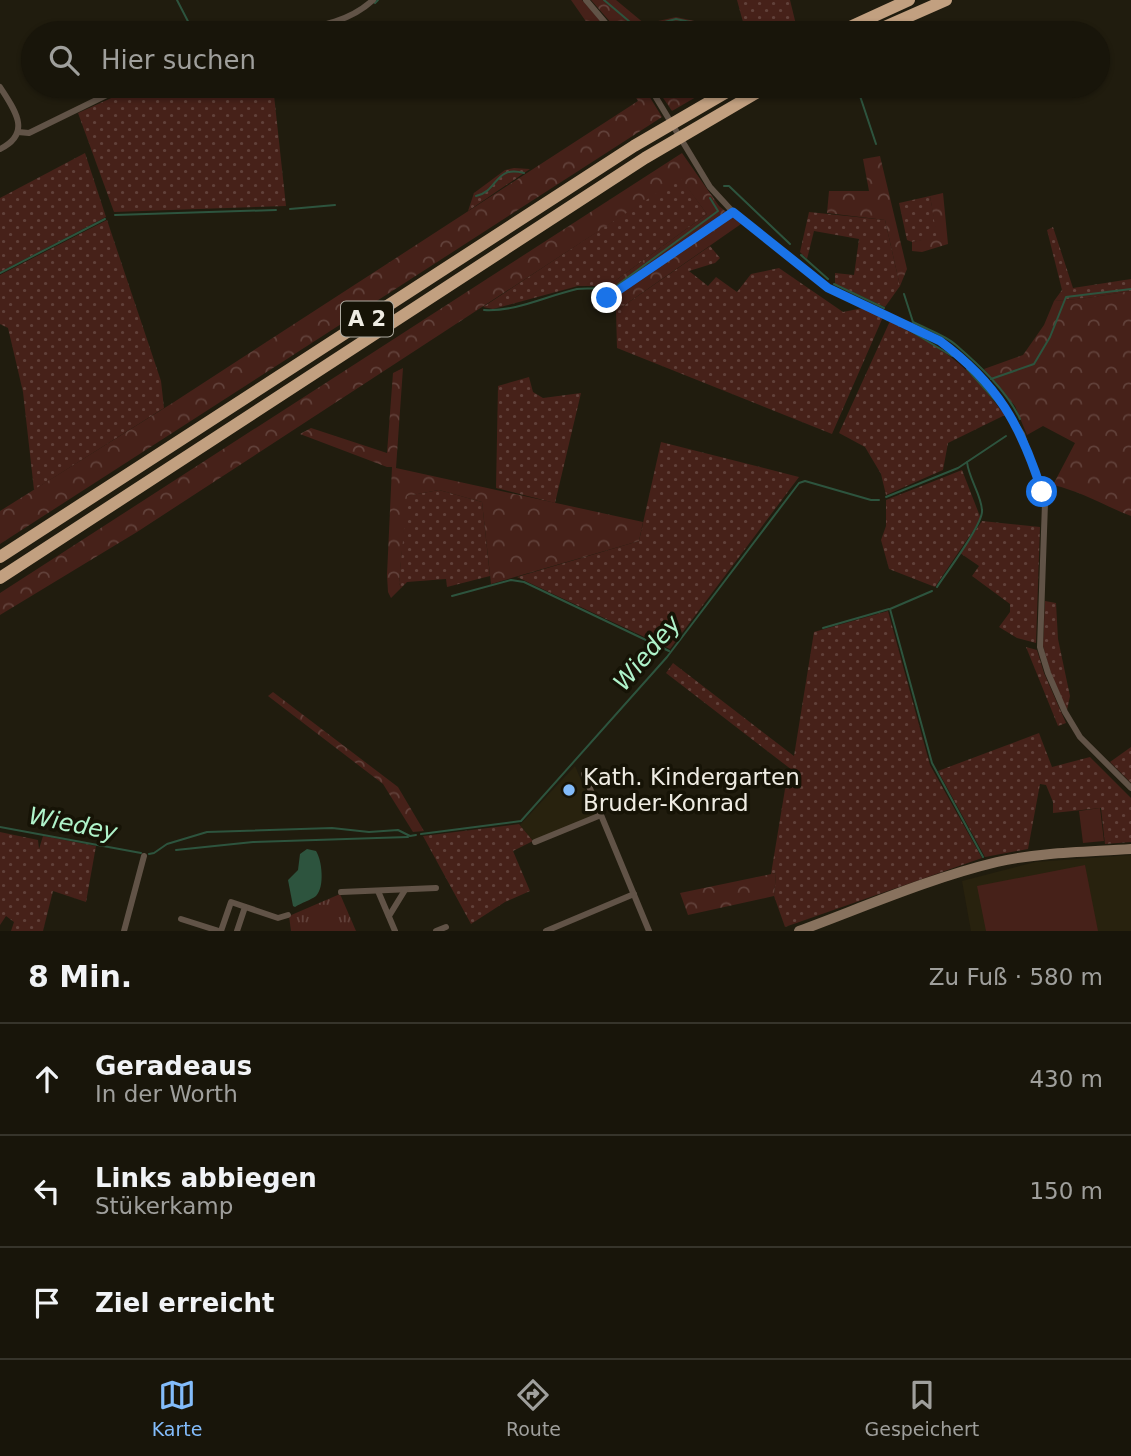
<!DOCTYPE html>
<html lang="de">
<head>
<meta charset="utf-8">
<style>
	:root { --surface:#18150a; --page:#211e13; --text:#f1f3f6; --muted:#9f9f9c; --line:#36342b; --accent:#83bcfb }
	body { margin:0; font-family:"DejaVu Sans",sans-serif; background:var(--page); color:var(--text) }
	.stop { position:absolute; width:21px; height:21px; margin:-16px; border:5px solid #1a73e8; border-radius:50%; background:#fff }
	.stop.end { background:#1a73e8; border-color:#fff; box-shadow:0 2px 7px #0008 }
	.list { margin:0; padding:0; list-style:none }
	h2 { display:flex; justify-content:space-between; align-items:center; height:91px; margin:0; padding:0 28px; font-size:30px }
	h2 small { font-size:23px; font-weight:400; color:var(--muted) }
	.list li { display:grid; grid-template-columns:46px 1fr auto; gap:21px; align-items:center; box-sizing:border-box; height:112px; padding:0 28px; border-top:2px solid var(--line) }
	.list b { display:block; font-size:26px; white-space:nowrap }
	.list p { margin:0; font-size:23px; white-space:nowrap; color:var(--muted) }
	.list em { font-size:23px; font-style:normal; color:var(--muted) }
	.icon { flex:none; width:38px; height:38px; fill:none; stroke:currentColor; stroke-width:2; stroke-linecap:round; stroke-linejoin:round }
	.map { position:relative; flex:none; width:1131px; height:931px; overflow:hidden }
	.search { position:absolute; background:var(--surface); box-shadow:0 2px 5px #0004; left:21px; right:21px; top:21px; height:77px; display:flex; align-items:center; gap:18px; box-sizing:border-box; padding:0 24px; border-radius:38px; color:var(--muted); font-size:26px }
	.sheet { height:427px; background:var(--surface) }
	nav { display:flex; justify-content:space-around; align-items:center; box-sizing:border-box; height:98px; border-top:2px solid var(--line); background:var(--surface); font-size:19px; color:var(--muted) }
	nav a { display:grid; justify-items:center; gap:4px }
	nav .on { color:var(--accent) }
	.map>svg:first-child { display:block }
	.built { fill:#28220e }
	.grass { fill:url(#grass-dots) }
	.forest { fill:url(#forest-crowns) }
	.park { fill:url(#park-tufts) }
	.garden { fill:#462119 }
	.water { fill:#2d543e }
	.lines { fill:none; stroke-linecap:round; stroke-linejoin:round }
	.stream { stroke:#2d543e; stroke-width:2 }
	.street { stroke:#615347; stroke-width:6 }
	.secondary { stroke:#88725e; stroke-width:10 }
	.highway { stroke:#c2a080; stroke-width:12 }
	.route { stroke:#1a73e8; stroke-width:9 }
	.poi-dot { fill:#83bcfb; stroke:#161306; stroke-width:2.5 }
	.labels { text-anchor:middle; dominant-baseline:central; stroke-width:7; stroke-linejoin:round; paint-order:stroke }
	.shield { fill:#161306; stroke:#aeaba1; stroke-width:2 }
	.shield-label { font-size:21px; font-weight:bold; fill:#efece3 }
	.poi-label { font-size:23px; fill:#efece3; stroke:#161306; text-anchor:start }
	.water-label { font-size:24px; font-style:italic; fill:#aff3ca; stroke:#161306 }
</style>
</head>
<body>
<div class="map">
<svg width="1131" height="931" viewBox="0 0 1131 931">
	<defs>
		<pattern id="grass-dots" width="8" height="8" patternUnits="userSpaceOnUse" patternTransform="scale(1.75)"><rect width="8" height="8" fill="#462119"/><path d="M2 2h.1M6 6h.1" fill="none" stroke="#61413a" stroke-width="1.8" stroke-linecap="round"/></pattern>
		<pattern id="forest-crowns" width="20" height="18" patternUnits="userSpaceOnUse" patternTransform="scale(1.75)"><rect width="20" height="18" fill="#462119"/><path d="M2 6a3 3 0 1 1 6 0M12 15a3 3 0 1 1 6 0" fill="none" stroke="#61413a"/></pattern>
		<pattern id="park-tufts" width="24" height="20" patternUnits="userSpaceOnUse" patternTransform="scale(1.75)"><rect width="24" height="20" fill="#462119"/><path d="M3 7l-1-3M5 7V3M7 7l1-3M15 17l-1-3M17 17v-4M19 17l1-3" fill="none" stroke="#61413a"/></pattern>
	</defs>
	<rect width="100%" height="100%" fill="#201c0e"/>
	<g class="built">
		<path d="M575,766l21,49 -63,26 -13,-16z"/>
		<path d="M1131,855v76h-160l-9,-50 73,-19z"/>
	</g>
	<g class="grass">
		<path d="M737,0h53l8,33h-52z"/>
		<path d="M138,86h135l13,120 -172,6 -36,-99z"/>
		<path d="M85,153l21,64 -106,55v-74z"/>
		<path d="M514,168l16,1 -62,42 6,-18 31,-23z"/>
		<path d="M680,177l27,37 -99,72h-30l-85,23 -10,-2z"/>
		<path d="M930,196l8,42 -26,4 -5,-2 -8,-37z"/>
		<path d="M809,212l76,8 15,66 -15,21 -50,-23v-11l19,2 5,-36 -45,-8 -7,28 -7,-7z"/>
		<path d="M107,220l54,161 3,27 -130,82 -11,-98 -15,-64 -8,-4v-49z"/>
		<path d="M1053,227l20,61 58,-9v12l-44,7 -33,3 8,-11 -15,-60z"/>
		<path d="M710,246l10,12 -5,5 -26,8 19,15 8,-9 21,15 14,-18 28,-6 64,44 20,-4 20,9 -51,117 -215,-86 -1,-37z"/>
		<path d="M890,321c21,12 43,22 62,37 21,16 37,37 53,57l-57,28 -5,27 -57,25 -5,-21 -16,-27 -26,-14z"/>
		<path d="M529,377l4,15 10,6 38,-5 -26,110 -59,-15 2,-102z"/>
		<path d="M661,442l138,35 -129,172 -153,-72 122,-36z"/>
		<path d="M962,470l19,49 -46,68 -46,-18 -8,-29 5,-14v-26z"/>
		<path d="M439,490l43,12 8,74 -43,11 -1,-8 -39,3 -6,6 -2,-5 7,-87z"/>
		<path d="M982,521l58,6 -4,116 -19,-5 -18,-11 11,-15v-8l-38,-28 7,-10 -19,-13z"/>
		<path d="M1045,601l11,2 2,36 12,57 -3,14 -17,-39 -7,-25z"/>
		<path d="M888,611l42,154 52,93 -197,69 -11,-31 2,-23 -5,1 16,-97h4l1,-7 -126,-97 7,-10 121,93 20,-124z"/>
		<path d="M1026,647l11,3 7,23 22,50 -8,3z"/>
		<path d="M1039,733l13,34 38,-10 41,41v44l-26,2 -4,-36 -48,5v-11l-7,-17 -6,-1 -12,65 -43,8 -47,-86z"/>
		<path d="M1131,747v36l-21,-21z"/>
		<path d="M519,824l14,17 -20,10 17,40 -25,11 -34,22 -48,-88z"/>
		<path d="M0,832l38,8 1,9 4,-13 53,10 -10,56 -33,-11 -10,40h-32l3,-9 -8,-6 -6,9z"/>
	</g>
	<g class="forest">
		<path d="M571,0h11l29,33h-17z"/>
		<path d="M591,0h25l29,24 31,-7 73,16h-129z"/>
		<path d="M629,86h14l19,31 -662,427v-33l174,-109 464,-301z"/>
		<path d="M655,86h60l-43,25z"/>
		<path d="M682,153l37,53 22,18 -125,87 -8,-25 99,-72 -27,-36 -543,354 -137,83v-22z"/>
		<path d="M880,156l27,113 -7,17 -15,-66 -58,-7 2,-22h40l-6,-32z"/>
		<path d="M943,193l5,51 -26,8 -10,-1v-9l25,-5 -7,-41z"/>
		<path d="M1131,291v225c-26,-10 -51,-25 -78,-31l22,-42 -32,-17 -16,9 -12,-29 -31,-37 39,-14 21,-30 10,-24 33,-3z"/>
		<path d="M403,368l-7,100 247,54 -4,19 -148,43 -9,-82 -43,-12 -32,6 -8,87 2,5 -10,10 -3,-6 -1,-17 5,-108h-5l-87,-33 11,-6 76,25 6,-80z"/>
		<path d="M273,692l125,95 26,44 -11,1 -30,-48 -115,-88z"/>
		<path d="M776,873l-2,23 -86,19 -8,-22z"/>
	</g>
	<path class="park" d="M340,894l16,37h-65l-2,-15z"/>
	<g class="garden">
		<path d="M1100,808l4,33 -21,2 -4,-32z"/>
		<path d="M1085,865l13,66h-112l-9,-45z"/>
	</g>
	<path class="water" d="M307,849l9,2c6,9 9,36 0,45 -5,4 -15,7 -21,11l-2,-1 -5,-26 10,-10 2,-16z"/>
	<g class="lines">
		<g class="stream">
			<path d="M177,0l17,33"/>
			<path d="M604,0l26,22"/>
			<path d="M375,3l3,-3"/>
			<path d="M638,29l38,-10 67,14"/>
			<path d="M301,33l52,-10"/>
			<path d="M855,89l5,7 16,48"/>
			<path d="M724,186h5l61,58"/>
			<path d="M476,196c23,-5 18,-31 48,-23"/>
			<path d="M290,209l45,-4"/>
			<path d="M115,215l161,-5"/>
			<path d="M801,255l27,24"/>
			<path d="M0,273l105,-54"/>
			<path d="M834,284l50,24"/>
			<path d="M904,294l9,28c13,7 32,13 43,23 23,20 51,46 64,74"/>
			<path d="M484,310c32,2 62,-14 93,-21 13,-2 26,2 39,-3l102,-75 -8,-13"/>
			<path d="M909,330l43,26"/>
			<path d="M967,369l34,38"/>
			<path d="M991,379l43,-15 16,-27 16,-40 65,-8"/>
			<path d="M886,497l72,-29 48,-32"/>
			<path d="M937,587c9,-14 47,-64 45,-77 -1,-16 -13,-31 -15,-48"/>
			<path d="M932,591l-42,18 42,154 51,94"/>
			<path d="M452,596l59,-16 13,2 145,69"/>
			<path d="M823,628l66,-19"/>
			<path d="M0,827l141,26"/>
			<path d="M421,834l100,-13 146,-164 132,-174 6,-2 66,19h8"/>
			<path d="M176,850l77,-8 155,-5"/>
			<path d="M149,854l5,-1 13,-9 40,-12 125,-4 37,4 29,-2 12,6 6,-1"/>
		</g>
		<g class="street">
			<path d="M586,0l28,33"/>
			<path d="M280,33c34,-6 67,-9 93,-33"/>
			<path d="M649,86l61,101 23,25 95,76 112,53 44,39 20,26 18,28 23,69 -5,144 8,26 17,39 15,25 51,51"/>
			<path d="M0,87c14,22 33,46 0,62"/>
			<path d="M18,132l11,1 96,-47"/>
			<path d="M596,306l137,-94"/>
			<path d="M584,774l65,157"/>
			<path d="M535,842l66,-27"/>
			<path d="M378,891l17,40"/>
			<path d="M341,892l95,-4"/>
			<path d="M389,916l16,-26"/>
			<path d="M181,919l38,12"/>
			<path d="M124,931l20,-75"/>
			<path d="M221,931l10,-29 47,16 10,-3"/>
			<path d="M237,931l8,-24"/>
			<path d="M436,931l10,-4"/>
			<path d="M546,931l88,-37"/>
		</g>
		<path class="secondary" d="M799,931c65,-24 131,-53 198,-69 44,-10 90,-10 134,-13"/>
		<g class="highway">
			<path d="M837,33l72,-33"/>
			<path d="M871,33l75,-33"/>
			<path d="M0,557l634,-411 103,-60"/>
			<path d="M0,578l645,-420 123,-72"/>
		</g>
	</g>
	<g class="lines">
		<path class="route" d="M607,298l126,-86 95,76 112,53c57,42 81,84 102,151"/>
	</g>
	<circle class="poi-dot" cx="569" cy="790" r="7"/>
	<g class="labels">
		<rect class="shield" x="341" y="301.5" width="52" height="35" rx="5"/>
		<g class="shield-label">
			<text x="367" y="319">A 2</text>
		</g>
		<g class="poi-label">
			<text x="583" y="777">Kath. Kindergarten<tspan x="583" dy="26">Bruder-Konrad</tspan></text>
		</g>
		<g class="water-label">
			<text transform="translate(647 653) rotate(-50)">Wiedey</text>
			<text transform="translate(73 824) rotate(11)">Wiedey</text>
		</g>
	</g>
</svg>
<div class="stop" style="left:1042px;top:492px"></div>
<div class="stop end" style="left:607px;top:298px"></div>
<div class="search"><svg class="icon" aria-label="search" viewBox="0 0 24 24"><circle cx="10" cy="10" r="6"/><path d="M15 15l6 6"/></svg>Hier suchen</div>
</div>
<section class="sheet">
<h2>8 Min.<small>Zu Fuß · 580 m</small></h2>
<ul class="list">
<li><svg class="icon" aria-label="ahead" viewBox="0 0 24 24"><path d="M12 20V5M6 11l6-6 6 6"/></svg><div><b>Geradeaus</b><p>In der Worth</p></div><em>430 m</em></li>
<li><svg class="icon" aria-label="left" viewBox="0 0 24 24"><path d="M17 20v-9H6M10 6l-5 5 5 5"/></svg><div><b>Links abbiegen</b><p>Stükerkamp</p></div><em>150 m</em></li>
<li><svg class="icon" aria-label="arrive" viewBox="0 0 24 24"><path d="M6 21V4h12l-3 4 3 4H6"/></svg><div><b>Ziel erreicht</b></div></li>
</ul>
</section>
<nav>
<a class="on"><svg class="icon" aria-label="map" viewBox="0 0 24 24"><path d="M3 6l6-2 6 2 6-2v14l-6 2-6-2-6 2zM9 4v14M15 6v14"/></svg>Karte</a>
<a><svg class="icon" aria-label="directions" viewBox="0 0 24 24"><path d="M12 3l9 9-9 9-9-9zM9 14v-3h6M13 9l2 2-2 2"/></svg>Route</a>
<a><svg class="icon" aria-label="saved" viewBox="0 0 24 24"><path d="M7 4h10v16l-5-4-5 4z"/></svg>Gespeichert</a>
</nav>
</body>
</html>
